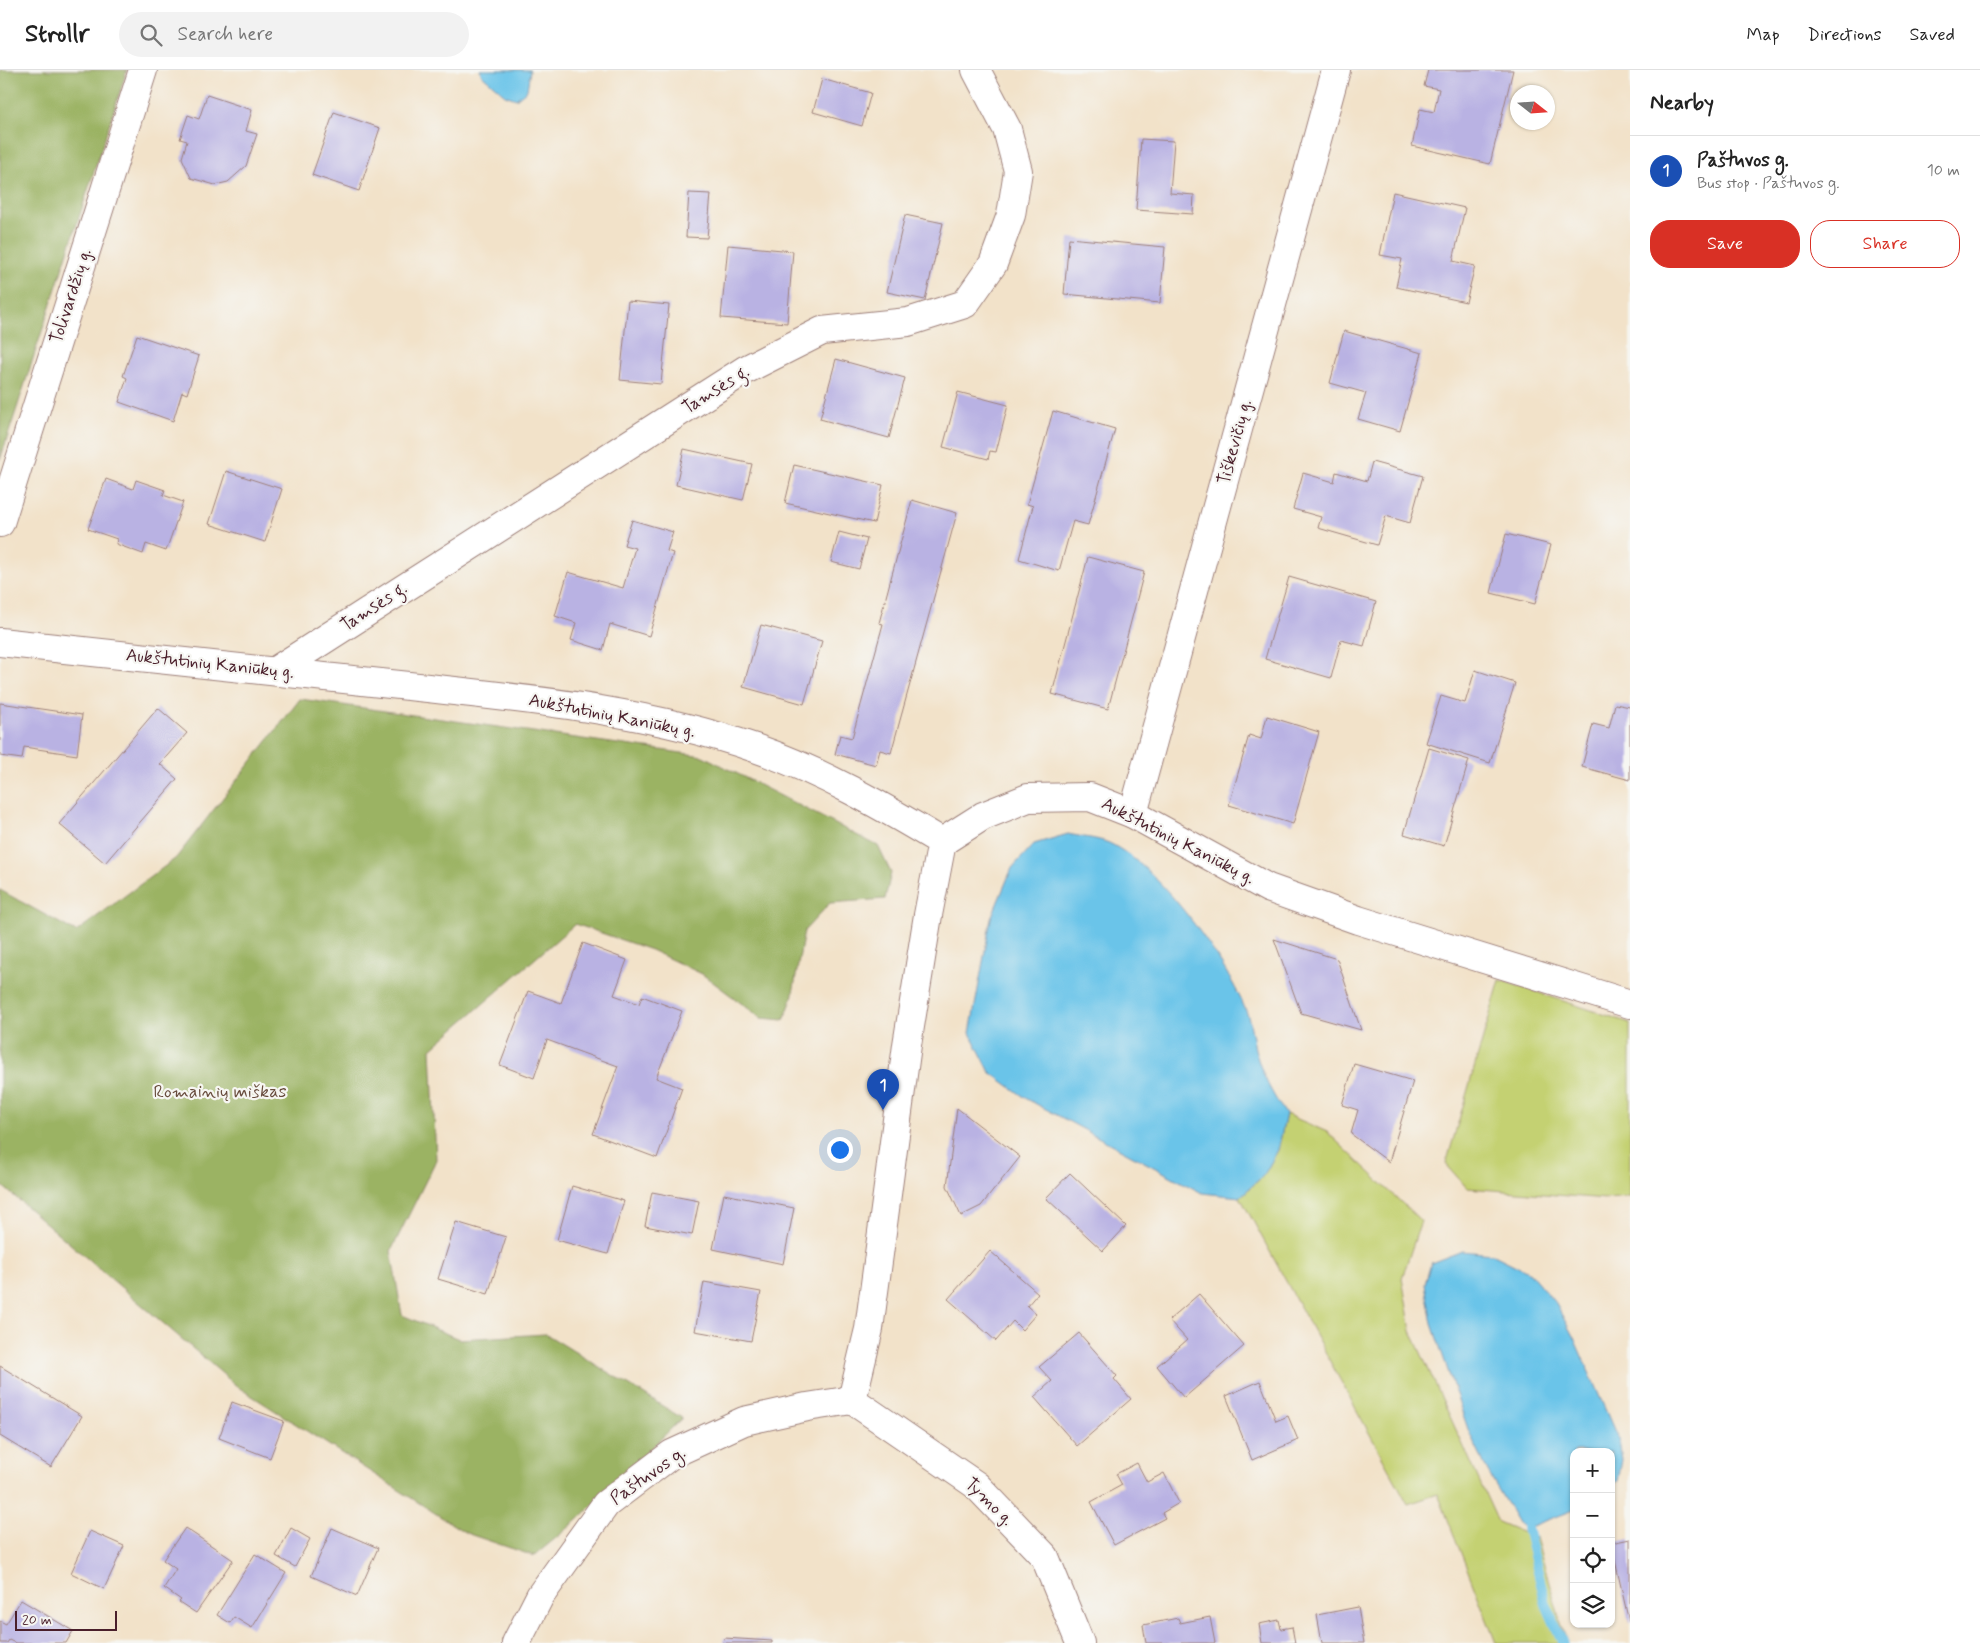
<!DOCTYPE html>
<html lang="en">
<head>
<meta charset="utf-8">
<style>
	:root { --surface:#fff; --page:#f2f2f2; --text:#222; --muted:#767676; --line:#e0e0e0; --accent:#d93025 }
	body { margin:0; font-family:Mynerve,sans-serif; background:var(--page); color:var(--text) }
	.controls { position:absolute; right:15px; bottom:15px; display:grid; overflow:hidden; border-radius:10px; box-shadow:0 1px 4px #0004 }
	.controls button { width:45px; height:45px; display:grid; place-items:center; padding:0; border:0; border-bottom:1px solid var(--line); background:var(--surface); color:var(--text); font:25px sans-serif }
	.compass { position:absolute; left:1510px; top:15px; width:45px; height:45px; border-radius:50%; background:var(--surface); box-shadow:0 1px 4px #0004; rotate:107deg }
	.scale { position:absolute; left:15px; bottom:12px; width:102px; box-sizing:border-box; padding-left:5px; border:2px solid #4a1f2b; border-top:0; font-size:14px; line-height:18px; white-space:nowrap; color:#4a1f2b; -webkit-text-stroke:4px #f6f6f2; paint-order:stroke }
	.you { position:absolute; left:839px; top:1079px; width:18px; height:18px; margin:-12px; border:4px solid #fff; border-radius:50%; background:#1a73e8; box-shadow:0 0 0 8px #1a73e833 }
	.badge { display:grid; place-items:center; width:32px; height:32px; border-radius:50%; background:var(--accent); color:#fff; font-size:16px; font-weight:700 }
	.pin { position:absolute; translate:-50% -41px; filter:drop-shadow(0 1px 2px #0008) }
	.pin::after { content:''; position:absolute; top:26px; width:18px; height:15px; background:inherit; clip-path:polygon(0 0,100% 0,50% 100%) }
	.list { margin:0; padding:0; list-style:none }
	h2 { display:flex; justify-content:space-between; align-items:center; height:65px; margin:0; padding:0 20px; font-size:21px }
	h2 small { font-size:16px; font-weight:400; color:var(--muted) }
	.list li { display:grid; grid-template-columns:32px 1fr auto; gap:15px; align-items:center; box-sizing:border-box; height:70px; padding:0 20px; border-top:1px solid var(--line) }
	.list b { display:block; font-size:19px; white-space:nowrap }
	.list p { margin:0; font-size:16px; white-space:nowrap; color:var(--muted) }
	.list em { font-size:16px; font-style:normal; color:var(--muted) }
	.actions { display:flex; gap:10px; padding:15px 20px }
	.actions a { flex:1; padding:11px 0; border:1px solid var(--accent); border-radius:20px; text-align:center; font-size:18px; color:var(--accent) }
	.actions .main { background:var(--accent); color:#fff }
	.icon { flex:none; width:28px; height:28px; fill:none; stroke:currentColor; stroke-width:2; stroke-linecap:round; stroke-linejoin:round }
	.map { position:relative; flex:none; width:1630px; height:1573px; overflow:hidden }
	header { display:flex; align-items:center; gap:30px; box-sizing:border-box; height:70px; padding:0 25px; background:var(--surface); border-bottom:1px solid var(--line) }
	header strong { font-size:24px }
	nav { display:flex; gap:28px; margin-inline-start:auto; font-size:18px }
	.search { width:350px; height:45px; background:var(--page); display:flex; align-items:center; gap:12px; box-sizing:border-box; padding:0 18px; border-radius:28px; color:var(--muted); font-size:19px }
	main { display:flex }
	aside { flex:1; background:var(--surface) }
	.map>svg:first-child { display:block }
	.green { fill:#c4d172; stroke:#87784e }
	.forest { fill:#9bb364; stroke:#726948 }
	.water { fill:#6bc4e9; stroke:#5a728a }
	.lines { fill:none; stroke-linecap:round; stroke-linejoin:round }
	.stream { stroke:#6bc4e9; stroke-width:10 }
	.building { fill:#b9b2e3 }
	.minor-casing { stroke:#9e807a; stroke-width:30 }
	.tertiary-casing { stroke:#9e807a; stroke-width:30 }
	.minor { stroke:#fff; stroke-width:28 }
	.tertiary { stroke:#fff; stroke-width:28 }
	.labels { text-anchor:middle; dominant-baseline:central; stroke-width:4.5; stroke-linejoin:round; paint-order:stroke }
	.street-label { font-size:18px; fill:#4a1f2b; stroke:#f6f6f2 }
	.park-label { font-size:18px; fill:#684c3d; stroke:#f6f6f2 }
</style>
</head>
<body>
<header>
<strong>Strollr</strong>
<div class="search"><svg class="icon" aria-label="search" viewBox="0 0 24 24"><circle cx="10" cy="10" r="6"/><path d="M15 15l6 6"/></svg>Search here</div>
<nav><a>Map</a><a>Directions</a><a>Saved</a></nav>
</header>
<main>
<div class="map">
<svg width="1630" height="1573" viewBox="0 0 1630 1573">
	<rect width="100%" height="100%" fill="#f6f6f2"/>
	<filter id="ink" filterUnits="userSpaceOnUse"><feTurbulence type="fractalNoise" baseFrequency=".02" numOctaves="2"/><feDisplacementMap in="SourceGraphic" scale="10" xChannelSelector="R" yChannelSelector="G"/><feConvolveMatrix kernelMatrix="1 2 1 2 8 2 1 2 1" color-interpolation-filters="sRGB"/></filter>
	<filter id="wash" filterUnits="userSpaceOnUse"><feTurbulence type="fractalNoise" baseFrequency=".0096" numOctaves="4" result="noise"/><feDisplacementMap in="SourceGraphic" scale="20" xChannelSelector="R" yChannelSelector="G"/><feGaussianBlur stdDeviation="1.12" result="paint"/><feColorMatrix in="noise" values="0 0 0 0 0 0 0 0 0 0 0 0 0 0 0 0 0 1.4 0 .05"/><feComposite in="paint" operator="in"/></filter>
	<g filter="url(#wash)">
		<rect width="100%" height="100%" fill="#f2e2c9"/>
		<g class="green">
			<path d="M1500,910l130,43v174l-23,2 -140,-11 -21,-24z"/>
			<path d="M1286,1044l41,18 94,89 -19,57 9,53 87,191 38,16 31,105h-71l-58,-149 -30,10 -168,-307 24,-22 14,-25z"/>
		</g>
		<g class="forest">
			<path d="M0,0h127l-127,390z"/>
			<path d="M300,629l403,57 175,90 13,27 -6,26 -55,4 -26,28 -12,68 -8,21 -23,-2 -59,-44 -51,-24 -76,-26 -144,125 5,111 -45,91 11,64 57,24 87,-5 136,84 -104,102 -44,36 -68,-23 -228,-146 -238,-203v-294l76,42 100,-74z"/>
		</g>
		<g class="water">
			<path d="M480,0h50l-3,20 -11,9 -11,-4 -24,-21z"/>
			<path d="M1068,764c13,3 29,4 41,9 50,23 120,121 139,173 3,10 5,22 7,33 6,24 17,46 31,65l-8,36 -14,25 -24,22 -38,-4 -175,-94 -37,-27 -20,-39 21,-115 21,-50 22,-24z"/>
			<path d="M1462,1181l30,3 38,19 26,31 18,34 45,103 3,19 -4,21 -7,5v-34h-37v58l-47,18 -9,-5 -30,-51 -19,-40 -37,-108 -7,-40 6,-21z"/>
		</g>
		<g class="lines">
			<path class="stream" d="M1527,1458l19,76 17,39"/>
		</g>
		<g id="blocks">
			<g class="building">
				<path d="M1428,0h85l-23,94 -78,-18 8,-37 14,3 5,-23 -15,-3z"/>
				<path d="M822,9l49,14 -9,33 -49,-14z"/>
				<path d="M207,25l45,15 -6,21 11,3 -11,32 -18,16 -13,3 -24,-7 -9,-20 5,-17 -7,-2 8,-24 11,4z"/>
				<path d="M334,42l46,16 -21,63 -47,-16z"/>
				<path d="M1141,69l33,2 -4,52 24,2 -1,19 -57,-4z"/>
				<path d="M1393,122l72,16 -12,53 22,5 -9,36 -70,-15 6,-28 -22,-4z"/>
				<path d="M689,123l22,1 -4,44 -21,-1z"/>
				<path d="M905,145l38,8 -18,77 -38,-8z"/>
				<path d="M1069,168l96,9 -5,56 -96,-9z"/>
				<path d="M728,175l65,6 -6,72 -66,-5z"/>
				<path d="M628,231l41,4 -8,79 -41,-4z"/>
				<path d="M1344,261l78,22 -22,78 -42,-12 8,-26 -36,-10z"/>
				<path d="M137,265l62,21 -12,38 -5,-2 -9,29 -54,-19 8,-24 -4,-2z"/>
				<path d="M836,289l69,19 -16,60 -69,-19z"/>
				<path d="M958,322l50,13 -12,47 -6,-1 -2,8 -45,-12z"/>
				<path d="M1053,341l62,18 -27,96 -15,-4 -14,50 -40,-12 14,-53 -6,-2z"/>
				<path d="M684,379l68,15 -9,36 -67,-15z"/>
				<path d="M1372,392l51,14 -13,47 -24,-7 -9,29 -59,-17 3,-11 -28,-8 10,-36 31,9 2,-10 31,9z"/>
				<path d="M794,395l89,20 -9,38 -89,-20z"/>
				<path d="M226,401l56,18 -17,53 -56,-18z"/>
				<path d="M106,409l27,10 3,-9 29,10 -2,5 20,7 -17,49 -20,-7 -3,10 -27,-10 1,-5 -29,-10z"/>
				<path d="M912,430l45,13 -66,240 -11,-3 -4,15 -41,-11 5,-19 12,3 31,-114 -4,-1z"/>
				<path d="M632,450l41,12 -6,19 6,2 -24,83 -39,-12 -7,26 -32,-10 5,-17 -21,-7 13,-44 55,16 12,-40 -11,-3z"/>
				<path d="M839,462l28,7 -8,30 -28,-7z"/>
				<path d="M1506,464l45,11 -16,59 -44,-11z"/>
				<path d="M1088,487l56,15 -36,137 -56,-15z"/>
				<path d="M1289,507l87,25 -12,44 -23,-6 -10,38 -66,-19z"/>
				<path d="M761,555l61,16 -18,63 -61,-17z"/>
				<path d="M1475,600l40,13 -25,80 -64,-20 15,-47 24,7z"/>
				<path d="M0,633l82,12 -5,40 -53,-8 -2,12 -22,-3z"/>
				<path d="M1615,634l15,3v73l-48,-13 11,-43 16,4z"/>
				<path d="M158,638l29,25 -27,31 17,15 -72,84 -46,-39z"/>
				<path d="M1267,646l52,16 -26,92 -64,-19 20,-70 12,4z"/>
				<path d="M1429,678l40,12 -25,86 -40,-12z"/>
				<path d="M1274,869l63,20 24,71 -60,-17z"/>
				<path d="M583,873l44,17 -13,35 25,9 3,-8 40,15 -26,67 26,10 -25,70 -64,-24 25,-68 -71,-26 -13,38 -34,-13 28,-74 33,12z"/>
				<path d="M1354,994l59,17 -24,81 -38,-28 7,-24 -16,-5z"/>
				<path d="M957,1038l63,49 -39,49 -20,10 -14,-30z"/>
				<path d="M1070,1103l56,53 -23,25 -57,-53z"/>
				<path d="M572,1116l52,15 -16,53 -51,-14z"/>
				<path d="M652,1122l47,9 -7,34 -47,-9z"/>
				<path d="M724,1124l70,14 -11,56 -70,-15z"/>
				<path d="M456,1152l50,15 -18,57 -50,-15z"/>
				<path d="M990,1181l48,42 -11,13 9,8 -14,16 -9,-9 -17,20 -48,-42z"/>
				<path d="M704,1212l57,10 -10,49 -56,-10z"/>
				<path d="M1199,1224l45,52 -60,52 -27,-32 30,-26 -18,-20z"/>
				<path d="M1079,1263l38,43 -3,3 17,20 -54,47 -43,-49 18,-16 -13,-14z"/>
				<path d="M0,1296l82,50 -31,51 -51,-31z"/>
				<path d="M1260,1311l16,40 12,-5 10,24 -46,20 -26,-64z"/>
				<path d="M232,1332l52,19 -14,37 -51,-20z"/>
				<path d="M1137,1393l10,19 17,-9 15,30 -17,10 3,5 -51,27 -23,-43 31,-17 -6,-11z"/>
				<path d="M185,1458l48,32 -37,53 -17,-11 2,-2 -17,-12 12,-19 -13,-9z"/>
				<path d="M291,1458l19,11 -15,28 -19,-11z"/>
				<path d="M332,1458l46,20 -21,48 -46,-20z"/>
				<path d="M90,1461l34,15 -20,43 -33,-16z"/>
				<path d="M1630,1469v83h-1l-18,-79z"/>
				<path d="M255,1484l31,19 -34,55 -18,-11 -4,6 -13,-8z"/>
				<path d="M21,1530l52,31 -7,12h-51l-6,-3 -2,3h-7v-22l6,3z"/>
				<path d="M1358,1537l6,36h-42l-5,-28z"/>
				<path d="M1210,1547l5,26h-69l-3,-18 35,-7 2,5z"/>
				<path d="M1279,1550l2,9 11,-2 3,16h-33l-3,-19z"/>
				<path d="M724,1568l48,3v2h-49z"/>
			</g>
		</g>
	</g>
	<g filter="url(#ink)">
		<use href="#blocks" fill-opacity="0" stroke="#9e807a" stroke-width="1"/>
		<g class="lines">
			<defs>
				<g id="minor">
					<path d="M0,453l143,-453"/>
					<path d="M275,601l470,-301 77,-39 86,-9 57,-18 28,-40 18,-49 7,-44 -11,-42 -31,-59"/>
					<path d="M1133,744l203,-744"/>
					<path d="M942,772l41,-26 45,-18 62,-1 43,17 135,74 90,32 272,84"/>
					<path d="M852,1330l124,85 69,72 35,86"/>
				</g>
				<path id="tertiary" d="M0,572c136,15 272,29 409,44 116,13 234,23 346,62 66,23 127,58 187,94l-14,73 -21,130 -38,284 -17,71 -45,7 -63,14 -72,33 -66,50 -66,92 -24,47"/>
			</defs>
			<use href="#minor" class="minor-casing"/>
			<use href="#tertiary" class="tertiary-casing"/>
			<use href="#minor" class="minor"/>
			<use href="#tertiary" class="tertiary"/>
		</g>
	</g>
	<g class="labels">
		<g class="street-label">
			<text transform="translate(71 226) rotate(-72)">Tolivardžių g.</text>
			<text transform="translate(716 320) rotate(-32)">Tamsės g.</text>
			<text transform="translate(1235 372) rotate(-75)">Tiškevičių g.</text>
			<text transform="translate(374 537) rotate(-33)">Tamsės g.</text>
			<text transform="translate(210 594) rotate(6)">Aukštutinių Kaniūkų g.</text>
			<text transform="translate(612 646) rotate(11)">Aukštutinių Kaniūkų g.</text>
			<text transform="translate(1178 771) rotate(27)">Aukštutinių Kaniūkų g.</text>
			<text transform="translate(648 1406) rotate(-35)">Paštuvos g.</text>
			<text transform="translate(989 1432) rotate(44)">Tymo g.</text>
		</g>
		<g class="park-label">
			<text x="220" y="1022">Romainių miškas</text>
		</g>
	</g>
</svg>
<div class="controls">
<button>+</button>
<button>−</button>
<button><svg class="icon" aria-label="locate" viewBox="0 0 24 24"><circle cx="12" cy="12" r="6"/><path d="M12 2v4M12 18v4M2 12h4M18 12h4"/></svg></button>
<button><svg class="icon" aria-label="layers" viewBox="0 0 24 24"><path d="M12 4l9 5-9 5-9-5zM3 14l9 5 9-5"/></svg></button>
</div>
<svg class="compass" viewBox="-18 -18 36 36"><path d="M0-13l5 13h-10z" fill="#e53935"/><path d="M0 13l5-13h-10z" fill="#767676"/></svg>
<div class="scale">20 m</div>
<div class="you"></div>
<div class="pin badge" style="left:883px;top:1040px;background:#1a4fb4">1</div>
</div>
<aside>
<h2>Nearby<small></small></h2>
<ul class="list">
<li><span class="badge" style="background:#1a4fb4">1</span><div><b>Paštuvos g.</b><p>Bus stop · Paštuvos g.</p></div><em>10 m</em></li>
</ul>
<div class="actions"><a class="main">Save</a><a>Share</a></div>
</aside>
</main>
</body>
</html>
